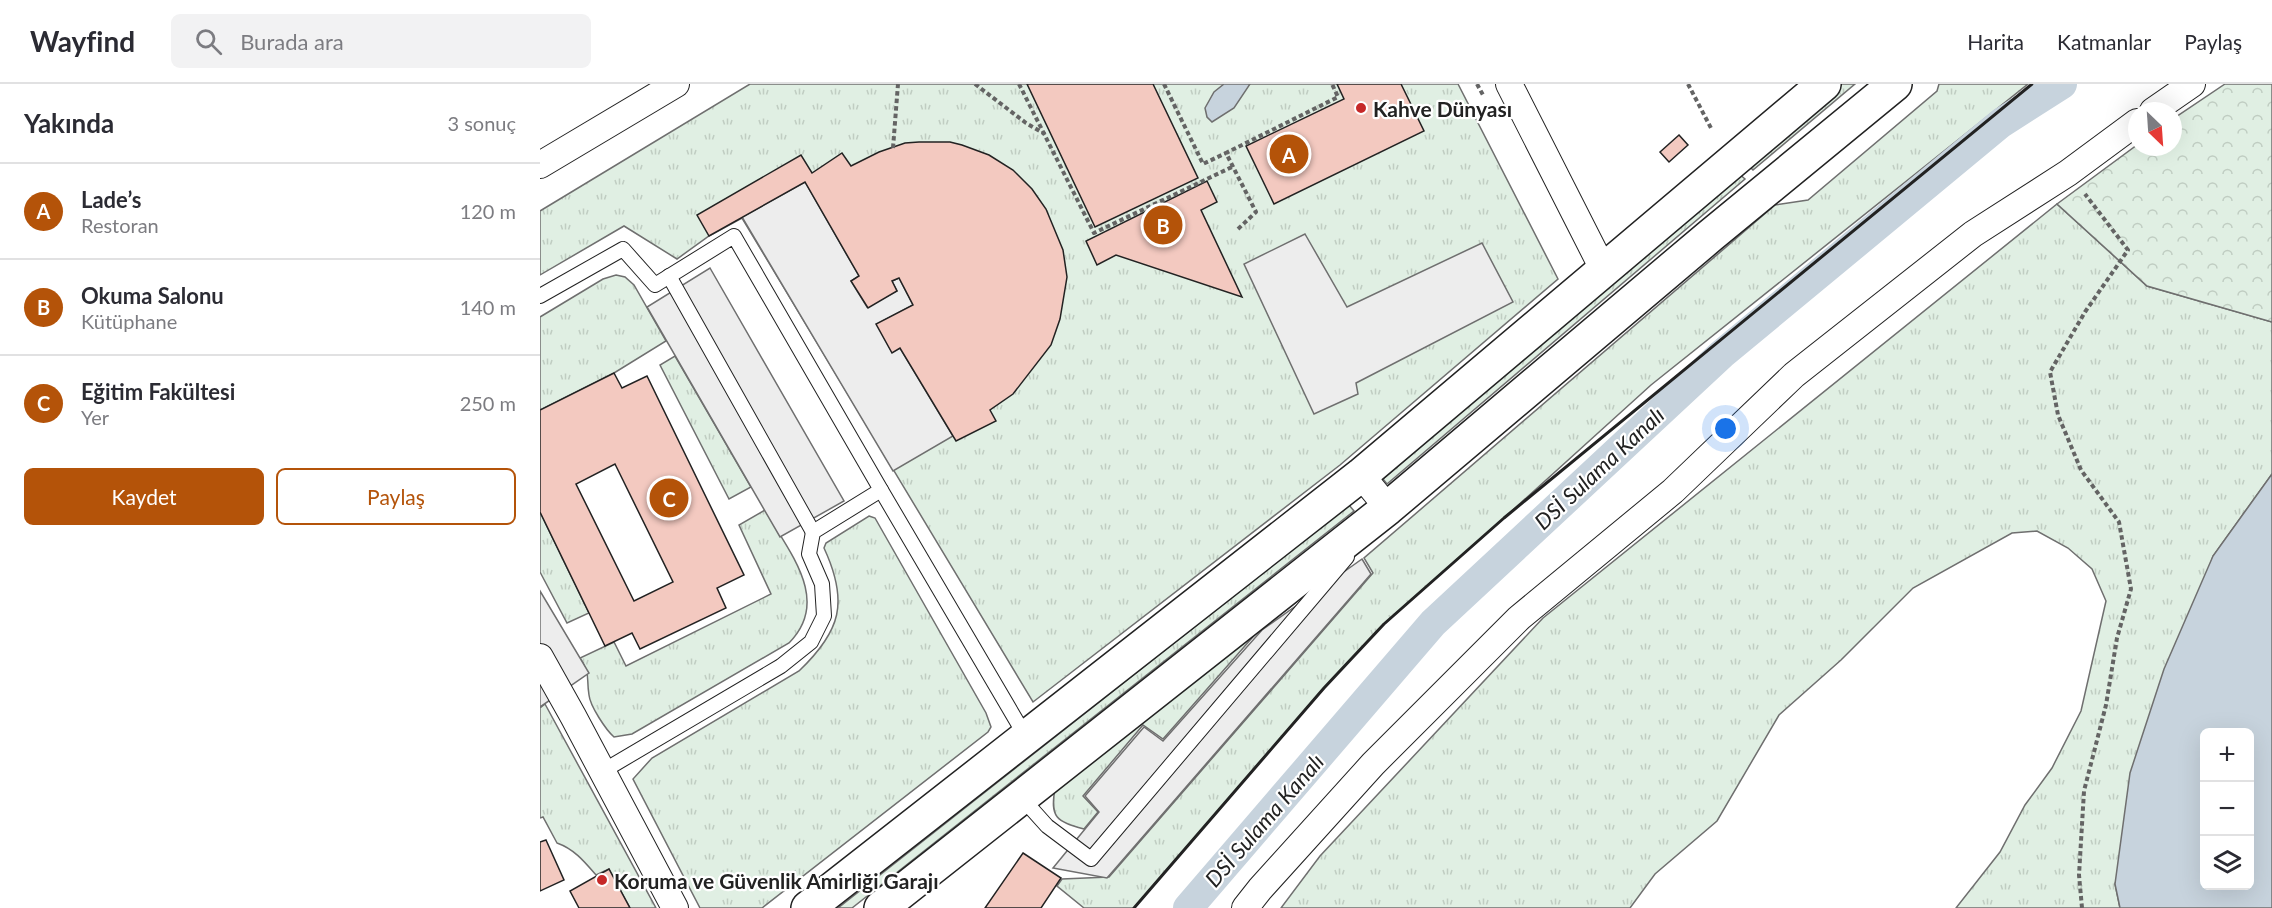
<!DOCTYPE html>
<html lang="tr">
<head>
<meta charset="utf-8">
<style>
	:root { --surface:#fff; --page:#f2f2f3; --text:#2b2b33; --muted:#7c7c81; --line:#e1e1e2; --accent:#b45309 }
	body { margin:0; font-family:Lato,sans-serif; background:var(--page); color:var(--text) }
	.controls { position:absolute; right:18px; bottom:18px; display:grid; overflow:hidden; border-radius:9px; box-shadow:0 6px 24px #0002 }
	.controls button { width:54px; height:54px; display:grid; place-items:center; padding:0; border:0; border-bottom:2px solid var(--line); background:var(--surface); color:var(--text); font:30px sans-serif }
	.compass { position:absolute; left:1588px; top:18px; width:54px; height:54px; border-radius:50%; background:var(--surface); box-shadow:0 6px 24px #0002; rotate:155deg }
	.you { position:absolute; left:1186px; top:345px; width:21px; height:21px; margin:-15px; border:4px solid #fff; border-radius:50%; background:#1a73e8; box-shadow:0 0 0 9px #1a73e833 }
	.badge { display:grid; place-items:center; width:39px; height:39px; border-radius:50%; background:var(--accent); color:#fff; font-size:20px; font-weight:700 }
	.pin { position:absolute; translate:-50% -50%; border:3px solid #fff; box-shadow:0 2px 6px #0006 }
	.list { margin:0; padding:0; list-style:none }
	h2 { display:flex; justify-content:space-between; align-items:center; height:78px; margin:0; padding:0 24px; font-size:26px }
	h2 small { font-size:20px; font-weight:400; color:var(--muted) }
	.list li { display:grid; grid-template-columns:39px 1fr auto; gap:18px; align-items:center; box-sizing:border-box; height:96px; padding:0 24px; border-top:2px solid var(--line) }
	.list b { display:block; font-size:22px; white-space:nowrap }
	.list p { margin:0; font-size:20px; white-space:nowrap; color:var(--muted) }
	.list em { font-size:20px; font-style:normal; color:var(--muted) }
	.actions { display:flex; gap:12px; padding:18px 24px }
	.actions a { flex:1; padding:14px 0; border:2px solid var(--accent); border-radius:9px; text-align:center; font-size:21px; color:var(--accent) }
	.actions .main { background:var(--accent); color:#fff }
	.icon { flex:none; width:33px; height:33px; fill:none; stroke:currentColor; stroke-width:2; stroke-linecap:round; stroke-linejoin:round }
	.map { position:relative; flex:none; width:1732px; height:824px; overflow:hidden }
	header { display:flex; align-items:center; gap:36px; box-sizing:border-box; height:84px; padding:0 30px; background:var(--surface); border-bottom:2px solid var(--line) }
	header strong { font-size:28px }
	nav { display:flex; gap:33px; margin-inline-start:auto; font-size:21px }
	.search { width:420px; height:54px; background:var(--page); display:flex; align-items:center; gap:15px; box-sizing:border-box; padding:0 21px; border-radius:9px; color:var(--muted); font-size:22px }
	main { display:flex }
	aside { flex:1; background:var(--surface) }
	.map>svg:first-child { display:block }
	.grass { fill:url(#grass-tufts); stroke:#6f6f6f; stroke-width:1.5 }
	.park { fill:url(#park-crowns); stroke:#6f6f6f; stroke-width:1.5 }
	.parking { fill:#ededed; stroke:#6f6f6f; stroke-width:1.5 }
	.water { fill:#c7d3dd; stroke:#6f6f6f; stroke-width:1.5; fill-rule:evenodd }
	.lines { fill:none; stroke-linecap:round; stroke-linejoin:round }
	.canal { stroke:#c7d3dd; stroke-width:30 }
	.building { fill:#f3c9c0; stroke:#222; stroke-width:1.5; fill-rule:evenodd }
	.lane-casing { stroke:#222; stroke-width:16 }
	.street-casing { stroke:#222; stroke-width:28 }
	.secondary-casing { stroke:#222; stroke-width:36 }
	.path { stroke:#646464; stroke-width:4; stroke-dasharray:4.5 3; stroke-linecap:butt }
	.lane { stroke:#fff; stroke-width:14 }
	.street { stroke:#fff; stroke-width:26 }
	.secondary { stroke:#fff; stroke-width:33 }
	.wall { stroke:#222; stroke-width:3 }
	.poi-dot { fill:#c62828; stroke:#fff; stroke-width:2 }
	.labels { text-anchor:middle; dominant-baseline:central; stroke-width:4.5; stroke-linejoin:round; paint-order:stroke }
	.poi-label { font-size:21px; font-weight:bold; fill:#222; stroke:#fff; text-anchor:start }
	.water-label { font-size:22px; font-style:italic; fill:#222; stroke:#fff }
</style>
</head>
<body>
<header>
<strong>Wayfind</strong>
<div class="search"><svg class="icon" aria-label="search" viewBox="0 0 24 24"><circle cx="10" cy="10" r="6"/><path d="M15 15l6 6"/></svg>Burada ara</div>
<nav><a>Harita</a><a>Katmanlar</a><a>Paylaş</a></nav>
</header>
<main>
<aside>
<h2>Yakında<small>3 sonuç</small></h2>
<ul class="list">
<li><span class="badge">A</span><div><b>Lade’s</b><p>Restoran</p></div><em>120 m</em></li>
<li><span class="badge">B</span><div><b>Okuma Salonu</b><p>Kütüphane</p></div><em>140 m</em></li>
<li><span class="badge">C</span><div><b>Eğitim Fakültesi</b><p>Yer</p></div><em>250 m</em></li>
</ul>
<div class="actions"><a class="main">Kaydet</a><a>Paylaş</a></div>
</aside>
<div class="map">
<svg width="1732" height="824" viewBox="0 0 1732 824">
	<defs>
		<pattern id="grass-tufts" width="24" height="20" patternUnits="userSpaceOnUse" patternTransform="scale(1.5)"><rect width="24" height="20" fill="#e0efe3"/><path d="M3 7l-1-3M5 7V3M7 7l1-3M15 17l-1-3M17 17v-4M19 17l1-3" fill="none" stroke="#c0cdc2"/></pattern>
		<pattern id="park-crowns" width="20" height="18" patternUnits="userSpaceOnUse" patternTransform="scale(1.5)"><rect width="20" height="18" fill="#e0efe3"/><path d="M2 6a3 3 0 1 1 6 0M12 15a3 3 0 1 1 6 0" fill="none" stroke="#c0cdc2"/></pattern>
	</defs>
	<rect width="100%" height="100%" fill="#fff"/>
	<g class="grass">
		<path d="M210,0h708l100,195 -218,186 -307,237 -291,-484 -33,18 -32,23 -53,-33 -84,49v-64z"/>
		<path d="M1302,0h13l-102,86 -6,-6z"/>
		<path d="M1399,0h89l-377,301 -147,133 -120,106 -60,64 -190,220h-50l-27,-22 5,-7 47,-2 264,-304 -9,-15 411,-353 33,-5 129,-109z"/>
		<path d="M1198,89l7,6 -358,305 -4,-5z"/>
		<path d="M1517,120l90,82 125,36v152l-59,82 -98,328 5,24h-164l44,-56 25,-47 27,-37 29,-57 25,-110 -14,-32 -24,-21 -31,-17 -25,2 -99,55 -72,72 -62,55 -62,106 -62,53 -25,34h-349l39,-52 223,-238z"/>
		<path d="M76,191l9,2 9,8 32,56 -52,32 -74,37v-93l63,-38z"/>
		<path d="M135,272l76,131 -22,12 -69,-134z"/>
		<path d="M809,421l5,6 -502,397h-14z"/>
		<path d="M225,426c23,41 67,90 24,133l-157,91 -18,3c-8,-7 -24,-31 -25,-42 -3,-19 2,-19 -9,-37l34,-16 12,24 145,-72 -32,-69z"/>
		<path d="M0,428l49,101 -22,10 -27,-51z"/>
		<path d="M329,432l6,2 111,195 5,14 -3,5 -226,176h-62l-67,-129 19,-21 147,-87c42,-40 50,-69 25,-123l2,-5z"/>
		<path d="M719,546l-96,109 -20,-14 -60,71 15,16 -14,17c-28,-8 -34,-11 -29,-41z"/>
		<path d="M5,620l111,204h-26l-21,-39 -13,6c-12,-14 -22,-26 -39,-32l-14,-26 -3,1v-110z"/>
	</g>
	<path class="park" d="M1685,0h47v238l-125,-36 -90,-82 80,-59v2h36v-28z"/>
	<g class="parking">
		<path d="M265,98l54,94 -8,5 16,26 30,-16 -5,-10 7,-3 14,27 -36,19 15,28 8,-4 53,88 -60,35 -151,-254z"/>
		<path d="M765,150l42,73 135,-64 31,59 -157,81 2,11 -44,20 -70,-150z"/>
		<path d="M170,184l134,233 -64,36 -133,-230z"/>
		<path d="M822,475l9,15 -264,304 -54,-10 46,-56 -14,-16 59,-69 19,14 99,-111z"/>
		<path d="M0,507l49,82 -49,34z"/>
	</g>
	<g class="water">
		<path d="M684,0h26l-16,24 -22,14 -5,-5 -2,-9 9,-16z"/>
		<path d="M1732,390v434h-152l-5,-24 15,-111 34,-104 49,-113zM1664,648h46v154h-46z"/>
	</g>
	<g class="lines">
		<path class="canal" d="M648,824l245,-285 289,-269 279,-231 61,-39"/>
	</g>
	<g class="building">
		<path d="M487,0h126l45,94 -103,49z"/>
		<path d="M797,0h64l23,47 -150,73 -28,-58 98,-47z"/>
		<path d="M1139,51l9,10 -19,17 -9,-10z"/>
		<path d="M379,58h31l12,3 27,10 24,15 19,19 14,20 17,41 4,27 -7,42 -9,26 -38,49 -23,16 6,11 -40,20 -56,-93 -8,5 -16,-29 37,-19 -14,-27 -7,3 5,10 -29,17 -17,-27 8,-5 -54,-94 -96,54 -12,-21 104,-60 11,18 30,-20 9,13 28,-14 26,-9z"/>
		<path d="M667,97l10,21 -16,8 41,87 -126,-42 -19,10 -11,-24z"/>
		<path d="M74,289l8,15 25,-12 97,199 -27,13 9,20 -86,41 -8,-16 -27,13 -65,-134v-102zM75,380l58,118 -39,19 -58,-117z"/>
		<path d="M6,756l18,40 -24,11v-49z"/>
		<path d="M483,769l38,25 -20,30h-56z"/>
		<path d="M69,785l21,39h-51l-9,-17z"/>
	</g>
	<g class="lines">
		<defs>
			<g id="lane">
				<path d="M129,192l144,256"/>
				<path d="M0,212l83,-47 32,36 79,-49 147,254 -68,42 -4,22 13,30 2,32 -13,26 -30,24 -178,105"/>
				<path d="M341,406l145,247"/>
				<path d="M481,713l26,29 44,33 256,-302"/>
			</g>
			<g id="street">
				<path d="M969,0l94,185"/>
				<path d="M1613,27l39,-27"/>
				<path d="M0,81l136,-81"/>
				<path d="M821,391l27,33"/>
				<path d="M0,573l33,59 102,192"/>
				<path d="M705,824l15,-19 113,-125 146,-146 154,-127 121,-116 179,-141 95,-61 69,-51"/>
			</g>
			<g id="secondary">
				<path d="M268,824l553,-433 463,-391"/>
				<path d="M341,824l507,-400 322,-272 185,-152"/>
			</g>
		</defs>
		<use href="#lane" class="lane-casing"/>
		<use href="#street" class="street-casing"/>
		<use href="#secondary" class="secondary-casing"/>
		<g class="path">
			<path d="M435,0l51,39 19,11"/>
			<path d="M479,0l75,149 138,-66"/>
			<path d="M624,0l39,80 23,-11"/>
			<path d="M937,0l6,11"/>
			<path d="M1148,0l24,46"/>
			<path d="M353,64l5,-64"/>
			<path d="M698,145l18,-17 -30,-59 112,-56 -6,-13"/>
			<path d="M1542,824l-3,-33 5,-84 22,-86 11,-67 14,-49 -12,-67 -38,-52 -23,-55 -8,-43 35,-60 43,-62 -43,-56"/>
		</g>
		<use href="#lane" class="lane"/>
		<use href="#street" class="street"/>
		<use href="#secondary" class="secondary"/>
		<path class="wall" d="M594,824l190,-220 60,-64 120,-106 528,-434"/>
	</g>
	<g class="poi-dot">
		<circle cx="821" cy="24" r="6"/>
		<circle cx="62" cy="796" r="6"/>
	</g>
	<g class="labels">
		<g class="poi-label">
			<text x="833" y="24">Kahve Dünyası</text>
			<text x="74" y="796">Koruma ve Güvenlik Amirliği Garajı</text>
		</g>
		<g class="water-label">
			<text transform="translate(1059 384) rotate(-43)">DSİ Sulama Kanalı</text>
			<text transform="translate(724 736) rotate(-49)">DSİ Sulama Kanalı</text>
		</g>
	</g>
</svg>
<div class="controls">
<button>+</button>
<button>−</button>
<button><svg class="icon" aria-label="layers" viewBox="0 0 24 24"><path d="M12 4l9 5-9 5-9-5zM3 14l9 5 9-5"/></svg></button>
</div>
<svg class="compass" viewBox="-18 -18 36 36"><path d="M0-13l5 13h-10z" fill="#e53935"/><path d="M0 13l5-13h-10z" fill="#7c7c81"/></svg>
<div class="you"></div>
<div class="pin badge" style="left:749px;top:70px">A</div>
<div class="pin badge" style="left:623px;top:141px">B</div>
<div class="pin badge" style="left:129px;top:414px">C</div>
</div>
</main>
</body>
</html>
